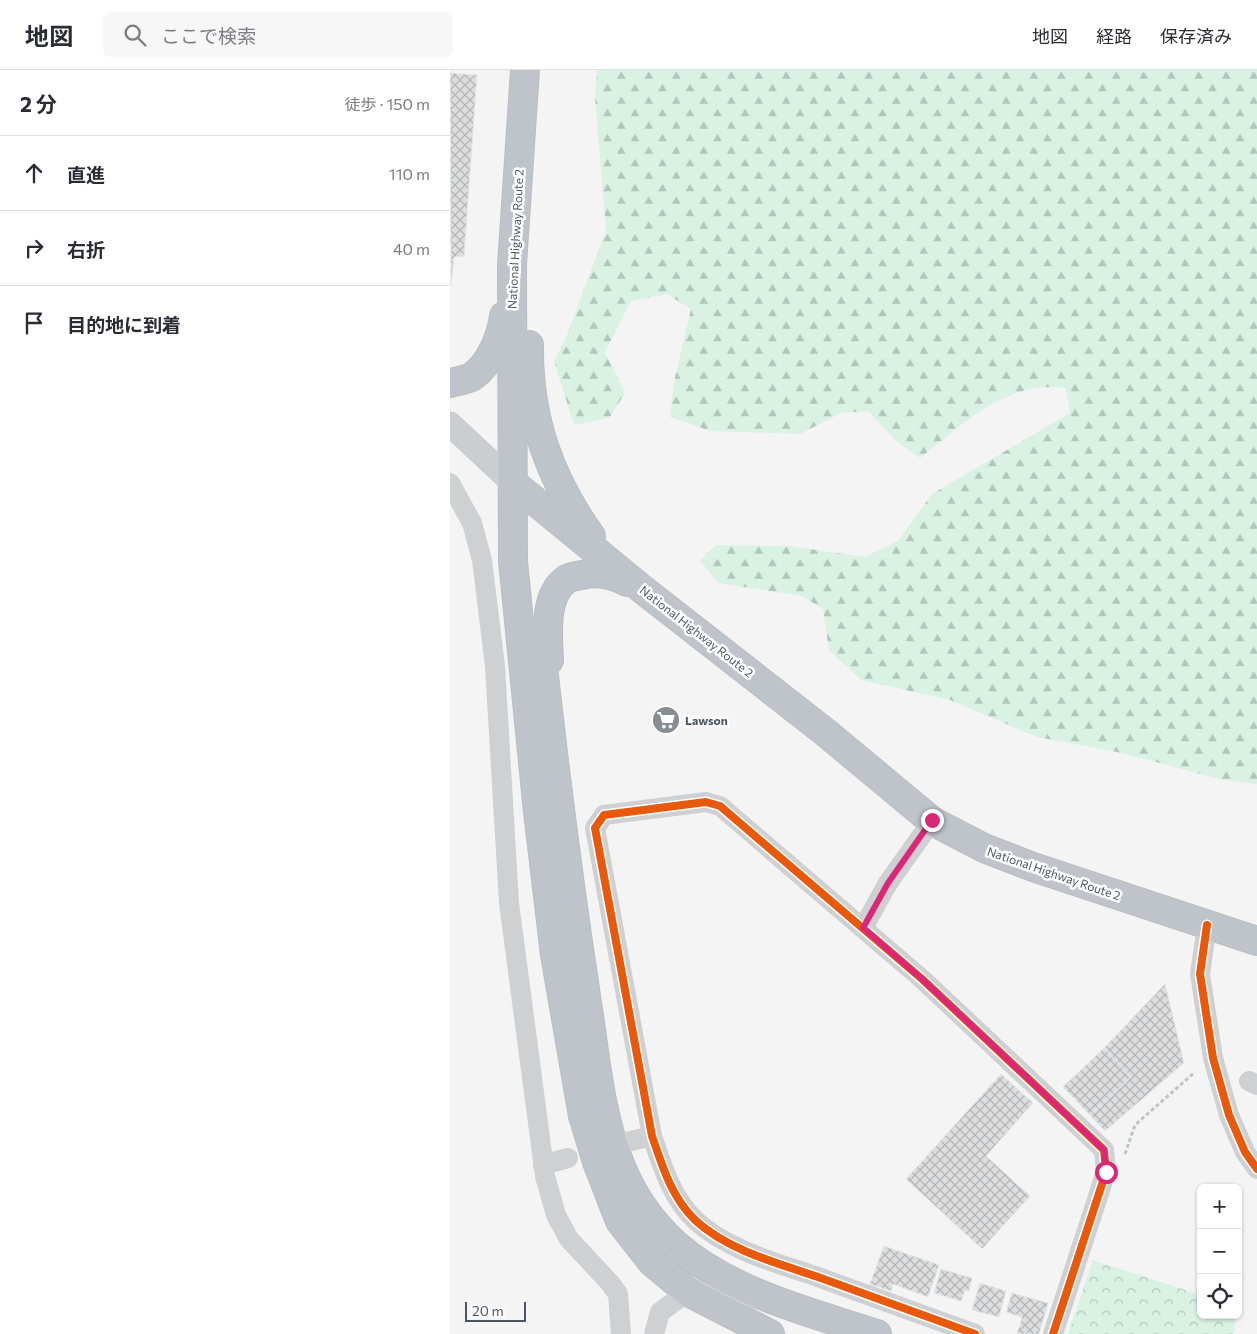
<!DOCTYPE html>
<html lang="ja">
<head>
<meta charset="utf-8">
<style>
	:root { --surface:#fff; --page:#f7f7f7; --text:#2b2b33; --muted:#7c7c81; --line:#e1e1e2 }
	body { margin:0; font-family:Commissioner,"Noto Sans JP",sans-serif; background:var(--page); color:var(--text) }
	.controls { position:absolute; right:15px; bottom:15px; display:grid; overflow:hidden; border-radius:8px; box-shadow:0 1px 4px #0004 }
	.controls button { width:45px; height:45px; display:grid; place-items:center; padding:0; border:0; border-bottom:1px solid var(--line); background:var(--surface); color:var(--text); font:25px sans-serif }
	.scale { position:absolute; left:15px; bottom:12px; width:61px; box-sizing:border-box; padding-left:5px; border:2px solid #4a5661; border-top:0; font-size:14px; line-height:18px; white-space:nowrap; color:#4a5661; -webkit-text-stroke:4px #fff; paint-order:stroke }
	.stop { position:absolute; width:15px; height:15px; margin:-11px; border:4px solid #db2777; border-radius:50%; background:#fff }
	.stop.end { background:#db2777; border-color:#fff; box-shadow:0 1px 5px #0008 }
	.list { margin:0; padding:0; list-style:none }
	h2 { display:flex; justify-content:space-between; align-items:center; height:65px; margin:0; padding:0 20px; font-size:21px }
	h2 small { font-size:16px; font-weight:400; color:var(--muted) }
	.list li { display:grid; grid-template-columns:32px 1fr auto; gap:15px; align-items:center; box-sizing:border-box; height:75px; padding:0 20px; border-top:1px solid var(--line) }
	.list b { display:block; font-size:19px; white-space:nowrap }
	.list em { font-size:16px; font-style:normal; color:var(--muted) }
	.icon { flex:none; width:28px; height:28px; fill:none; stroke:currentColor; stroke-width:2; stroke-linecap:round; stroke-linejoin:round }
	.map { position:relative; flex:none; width:807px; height:1264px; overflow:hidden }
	header { display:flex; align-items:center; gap:30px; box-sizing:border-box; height:70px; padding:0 25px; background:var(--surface); border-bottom:1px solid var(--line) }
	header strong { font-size:24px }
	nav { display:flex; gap:28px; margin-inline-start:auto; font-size:18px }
	.search { width:350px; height:45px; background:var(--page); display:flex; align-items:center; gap:12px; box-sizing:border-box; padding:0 18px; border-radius:8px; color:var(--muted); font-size:19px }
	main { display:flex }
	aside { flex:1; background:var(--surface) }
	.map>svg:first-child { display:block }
	.forest { fill:url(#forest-firs) }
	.park { fill:url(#park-crowns) }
	.building { fill:url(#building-cross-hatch); stroke:#e5e6e7 }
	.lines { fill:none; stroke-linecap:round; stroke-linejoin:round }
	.highway-casing { stroke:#b9bec3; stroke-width:30 }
	.path { stroke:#bcc7c4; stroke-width:3; stroke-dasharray:4 2.5; stroke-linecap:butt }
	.minor { stroke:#ced0d2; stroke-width:20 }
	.major { stroke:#caced1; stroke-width:25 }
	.highway { stroke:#bec4c9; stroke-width:28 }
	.cycleway-casing { stroke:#fff; stroke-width:11 }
	.cycleway { stroke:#e8590c; stroke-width:8 }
	.route { stroke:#db2777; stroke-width:6 }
	.labels { text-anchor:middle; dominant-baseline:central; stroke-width:5; stroke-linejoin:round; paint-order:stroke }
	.street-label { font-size:12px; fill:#4a5661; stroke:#fff }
	.poi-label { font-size:12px; font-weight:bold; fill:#4a5661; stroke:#fff; text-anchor:start }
</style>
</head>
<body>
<header>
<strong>地図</strong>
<div class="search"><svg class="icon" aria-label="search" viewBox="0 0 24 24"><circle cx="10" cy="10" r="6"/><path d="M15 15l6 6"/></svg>ここで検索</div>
<nav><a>地図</a><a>経路</a><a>保存済み</a></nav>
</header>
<main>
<aside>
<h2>2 分<small>徒歩 · 150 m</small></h2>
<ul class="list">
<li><svg class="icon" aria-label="ahead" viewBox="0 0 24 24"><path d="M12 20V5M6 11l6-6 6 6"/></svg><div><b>直進</b></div><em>110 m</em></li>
<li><svg class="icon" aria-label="right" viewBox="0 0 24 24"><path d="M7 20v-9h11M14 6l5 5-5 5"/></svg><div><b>右折</b></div><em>40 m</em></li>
<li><svg class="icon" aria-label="arrive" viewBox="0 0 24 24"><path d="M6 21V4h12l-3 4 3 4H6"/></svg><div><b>目的地に到着</b></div></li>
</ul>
</aside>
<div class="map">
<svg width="807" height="1264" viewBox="0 0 807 1264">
	<defs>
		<pattern id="forest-firs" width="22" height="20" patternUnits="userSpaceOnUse" patternTransform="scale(1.25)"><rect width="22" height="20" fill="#d9f2e3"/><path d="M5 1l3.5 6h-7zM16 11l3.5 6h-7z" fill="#b2c7bb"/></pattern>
		<pattern id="park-crowns" width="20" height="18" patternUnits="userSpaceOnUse" patternTransform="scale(1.25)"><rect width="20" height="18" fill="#d9f2e3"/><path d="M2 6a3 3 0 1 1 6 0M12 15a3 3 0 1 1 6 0" fill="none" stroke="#b2c7bb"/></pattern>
		<pattern id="building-cross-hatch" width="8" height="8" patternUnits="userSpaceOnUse" patternTransform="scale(1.25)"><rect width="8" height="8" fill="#ddddde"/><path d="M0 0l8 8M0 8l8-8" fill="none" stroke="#b5b6b7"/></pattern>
	</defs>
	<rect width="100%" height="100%" fill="#f4f4f4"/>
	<path class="forest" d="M147,0h660v714l-34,-4 -101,-27 -85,-16 -87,-37 -89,-20 -32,-30 -6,-41 -21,-13 -84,-13 -18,-23 16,-15 73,1 76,11 33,-16 34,-47 138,-81 -4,-25c-60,-8 -101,35 -146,70l-25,-18 -27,-29 -27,2 -41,21 -90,-3 -40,-14 4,-35 17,-73 -24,-15 -36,7 -26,51 20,41 -16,25 -35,7 -20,-64 11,-21 41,-110 -11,-131z"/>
	<path class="park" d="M643,1190l108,35v20h36l-4,19h-165z"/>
	<g class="building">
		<path d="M0,3l27,2 -13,181 -10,1 -3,29z"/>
		<path d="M715,914l19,79 -79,68 -15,-16 41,-38 -27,-29z"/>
		<path d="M654,978l27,29 -41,38 -27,-28z"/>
		<path d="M551,1004l32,29 -47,53 44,40 -48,53 -76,-70z"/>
		<path d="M434,1176l55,19 -11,32 -35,-13 -2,7 -21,-7z"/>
		<path d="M491,1199l31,9 -3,13 -4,-1 -4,11 -27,-8z"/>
		<path d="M530,1213l26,8 -7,26 -27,-7z"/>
		<path d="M562,1223l36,10 -9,31h-22l5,-17 -16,-5z"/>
	</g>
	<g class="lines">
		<defs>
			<g id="highway">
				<path d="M75,0l-13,195 1,296 25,251 17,143 28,161 14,46 23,59 32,41 36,30 82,42"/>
				<path d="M79,275c-1,72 20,133 62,191"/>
				<path d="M0,313c7,-2 18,-3 23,-7 18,-13 28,-39 31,-60"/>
				<path d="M63,413l129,106 183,143 107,89 52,27 49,19 224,74"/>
				<path d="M90,570c13,119 28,238 46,356 9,56 13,115 34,168 12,31 31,58 55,80 54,48 134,68 202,90"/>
				<path d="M99,590c-1,-24 -6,-65 18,-81 3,-2 10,-3 15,-4 16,-4 30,-1 45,7"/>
			</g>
		</defs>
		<use href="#highway" class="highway-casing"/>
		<path class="path" d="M675,1084l10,-29 60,-53"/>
		<g class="minor">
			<path d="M0,413l22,40 10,37 13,106 14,237 36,273 11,39 13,24 41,44 8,11 3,40"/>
			<path d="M757,855l-7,49 13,84 16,57 16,37 12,17"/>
			<path d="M413,858l25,-45 44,-62"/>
			<path d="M799,1011l8,4"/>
			<path d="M177,1072l25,-6"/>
			<path d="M93,1095l25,-7"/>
			<path d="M204,1264l6,-22 28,-20h23l42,5"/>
			<path d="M525,1264c-52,-19 -105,-38 -157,-57 -41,-14 -91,-27 -123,-57 -24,-23 -33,-55 -43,-84l-57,-308 9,-13 102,-13 14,4 202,173 182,171 2,22 -53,162"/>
		</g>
		<path class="major" d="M0,354l63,59"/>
		<use href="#highway" class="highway"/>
		<defs>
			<g id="cycleway">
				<path d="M757,855l-7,49 13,84 16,57 16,37 12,17"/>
				<path d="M525,1264c-52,-19 -105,-38 -157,-57 -41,-14 -91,-27 -123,-57 -24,-23 -33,-55 -43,-84l-57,-308 9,-13 102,-13 14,4 202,173 182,171 2,22 -53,162"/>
			</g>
		</defs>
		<use href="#cycleway" class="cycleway-casing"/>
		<use href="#cycleway" class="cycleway"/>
	</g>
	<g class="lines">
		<path class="route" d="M482,750l-44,63 -25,45 59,51 182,171 2,22"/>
	</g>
	<defs>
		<symbol id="supermarket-disc" viewBox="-11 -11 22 22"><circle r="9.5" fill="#868d94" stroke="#fff"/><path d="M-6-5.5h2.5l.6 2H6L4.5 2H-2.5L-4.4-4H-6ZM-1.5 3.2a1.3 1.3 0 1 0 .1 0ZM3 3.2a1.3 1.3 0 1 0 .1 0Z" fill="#fff"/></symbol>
	</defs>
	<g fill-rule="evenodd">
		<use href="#supermarket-disc" x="200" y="634" width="32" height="32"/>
	</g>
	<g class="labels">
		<g class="street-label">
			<text transform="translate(65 169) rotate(-87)">National Highway Route 2</text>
			<text transform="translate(247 561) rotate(38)">National Highway Route 2</text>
			<text transform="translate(604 803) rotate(19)">National Highway Route 2</text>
		</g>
		<g class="poi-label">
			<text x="235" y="650">Lawson</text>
		</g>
	</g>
</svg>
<div class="controls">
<button>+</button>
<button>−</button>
<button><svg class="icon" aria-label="locate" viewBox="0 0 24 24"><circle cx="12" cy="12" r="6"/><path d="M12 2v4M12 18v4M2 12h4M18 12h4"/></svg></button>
</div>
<div class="scale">20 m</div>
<div class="stop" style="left:656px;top:1102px"></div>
<div class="stop end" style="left:482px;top:750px"></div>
</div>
</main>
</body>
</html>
